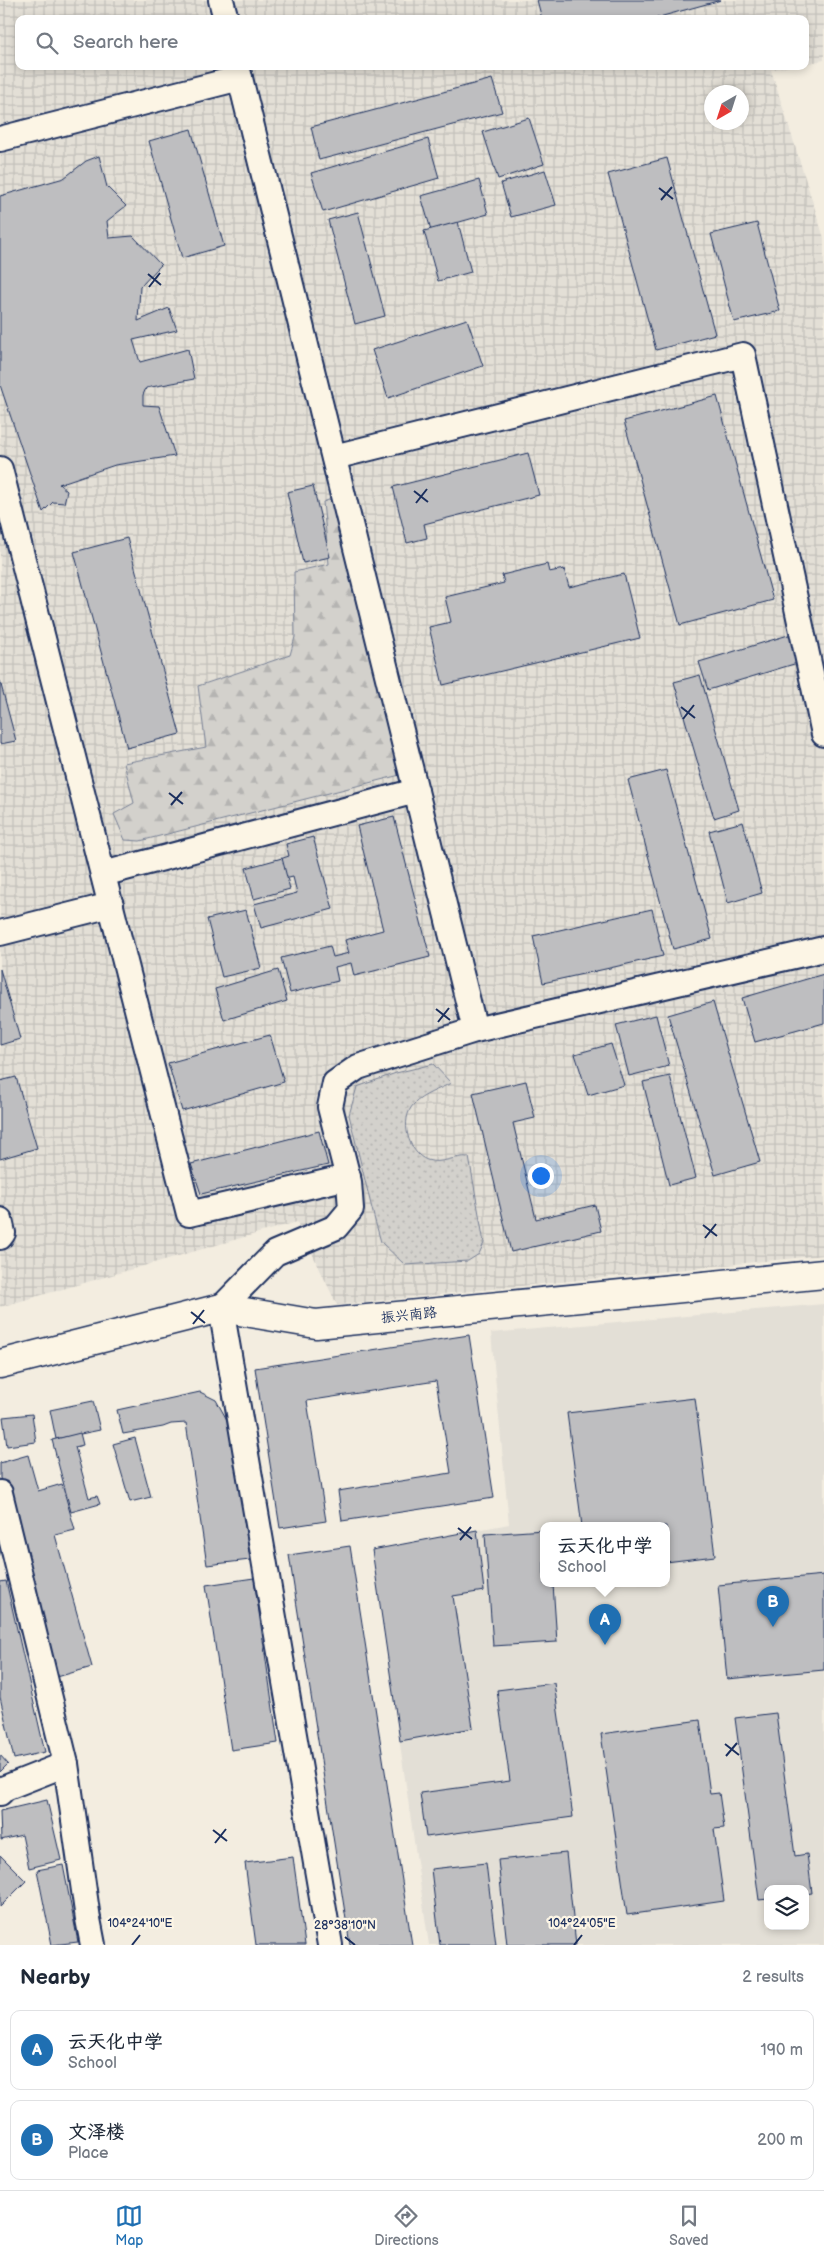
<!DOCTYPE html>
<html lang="en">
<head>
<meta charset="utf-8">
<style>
	:root { --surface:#fff; --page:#f2f2f3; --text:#1f2937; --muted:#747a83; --line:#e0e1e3; --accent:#1f6fb2 }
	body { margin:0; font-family:"Balsamiq Sans","LXGW WenKai TC",sans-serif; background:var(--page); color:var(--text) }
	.controls { position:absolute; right:15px; bottom:15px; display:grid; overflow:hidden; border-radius:10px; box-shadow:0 2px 8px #0003 }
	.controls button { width:45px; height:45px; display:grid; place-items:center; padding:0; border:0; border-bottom:1px solid var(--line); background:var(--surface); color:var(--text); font:25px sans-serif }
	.compass { position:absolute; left:704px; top:85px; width:45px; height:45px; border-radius:50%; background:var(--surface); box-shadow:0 2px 8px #0003; rotate:219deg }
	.you { position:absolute; left:540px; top:1175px; width:18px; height:18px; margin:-12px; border:4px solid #fff; border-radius:50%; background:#1a73e8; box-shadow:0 0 0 8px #1a73e833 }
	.badge { display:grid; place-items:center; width:32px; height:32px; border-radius:50%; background:var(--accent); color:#fff; font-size:16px; font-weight:700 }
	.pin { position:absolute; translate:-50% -41px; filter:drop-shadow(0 1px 2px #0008) }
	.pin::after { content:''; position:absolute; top:26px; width:18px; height:15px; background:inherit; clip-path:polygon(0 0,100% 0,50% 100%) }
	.popup { position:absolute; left:540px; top:1522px; width:130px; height:65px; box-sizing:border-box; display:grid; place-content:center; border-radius:10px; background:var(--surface); filter:drop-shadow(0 1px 4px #0005); font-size:16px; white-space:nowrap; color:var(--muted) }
	.popup b { font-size:19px; color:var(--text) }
	.popup::after { content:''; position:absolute; left:50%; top:100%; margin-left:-10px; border:10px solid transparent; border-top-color:var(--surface) }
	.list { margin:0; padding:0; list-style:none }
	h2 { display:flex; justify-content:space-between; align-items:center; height:65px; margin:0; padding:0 20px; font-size:21px }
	h2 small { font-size:16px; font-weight:400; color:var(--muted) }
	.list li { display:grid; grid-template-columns:32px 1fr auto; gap:15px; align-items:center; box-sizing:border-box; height:80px; margin:0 10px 10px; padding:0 10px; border:1px solid var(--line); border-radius:10px }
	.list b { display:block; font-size:19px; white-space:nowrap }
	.list p { margin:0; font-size:16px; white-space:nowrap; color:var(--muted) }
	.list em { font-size:16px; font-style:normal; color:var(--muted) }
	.icon { flex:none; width:28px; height:28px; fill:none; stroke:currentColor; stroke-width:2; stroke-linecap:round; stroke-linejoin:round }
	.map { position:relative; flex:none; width:824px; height:1945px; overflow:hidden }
	.search { position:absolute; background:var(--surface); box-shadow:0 2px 8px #0003; left:15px; right:15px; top:15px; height:55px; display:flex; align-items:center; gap:12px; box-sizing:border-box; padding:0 18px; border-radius:10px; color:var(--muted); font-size:19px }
	.sheet { height:245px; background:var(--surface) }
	nav { display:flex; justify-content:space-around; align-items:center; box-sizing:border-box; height:70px; border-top:1px solid var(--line); background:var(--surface); font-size:14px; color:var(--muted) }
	nav a { display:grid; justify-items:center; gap:2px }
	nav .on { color:var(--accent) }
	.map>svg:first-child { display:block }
	.built { fill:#e3dfd6; fill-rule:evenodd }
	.industrial { fill:url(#industrial-grid); fill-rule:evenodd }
	.grass { fill:url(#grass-dots); stroke:#778095 }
	.forest { fill:url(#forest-firs); stroke:#778095 }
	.building { fill:#bebec0; stroke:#1b2f5e }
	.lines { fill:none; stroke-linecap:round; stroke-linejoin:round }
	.minor-casing { stroke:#1b2f5e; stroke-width:28 }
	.major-casing { stroke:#1b2f5e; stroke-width:31 }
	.minor { stroke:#fcf5e5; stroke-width:24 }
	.major { stroke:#fcf5e5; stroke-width:28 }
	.ticks { fill:none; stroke:#1b2f5e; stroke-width:2 }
	.labels { text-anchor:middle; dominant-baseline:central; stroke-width:4.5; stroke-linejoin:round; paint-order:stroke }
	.street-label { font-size:14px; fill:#1b2f5e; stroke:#fcf5e5 }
	.ticks-label { font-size:12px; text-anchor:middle; fill:#1b2f5e; stroke:#fcf5e5; stroke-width:4.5; stroke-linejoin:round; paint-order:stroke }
</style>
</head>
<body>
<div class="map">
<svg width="824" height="1945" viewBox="0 0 824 1945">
	<defs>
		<pattern id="industrial-grid" width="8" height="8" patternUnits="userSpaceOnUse" patternTransform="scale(1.25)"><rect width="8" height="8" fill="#e3dfd6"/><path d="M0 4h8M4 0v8" fill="none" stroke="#c2c0ba"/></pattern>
		<pattern id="grass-dots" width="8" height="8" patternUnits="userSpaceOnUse" patternTransform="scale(1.25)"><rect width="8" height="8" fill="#d3d1cc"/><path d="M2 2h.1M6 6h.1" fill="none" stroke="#b5b4b2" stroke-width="1.8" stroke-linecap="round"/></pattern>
		<pattern id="forest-firs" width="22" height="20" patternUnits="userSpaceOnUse" patternTransform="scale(1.25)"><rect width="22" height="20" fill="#d3d1cc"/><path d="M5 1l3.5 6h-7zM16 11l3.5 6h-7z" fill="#b5b4b2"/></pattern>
	</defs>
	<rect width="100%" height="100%" fill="#f3ede0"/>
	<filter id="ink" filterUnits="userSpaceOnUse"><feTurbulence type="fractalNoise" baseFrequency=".02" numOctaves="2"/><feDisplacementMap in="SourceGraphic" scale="10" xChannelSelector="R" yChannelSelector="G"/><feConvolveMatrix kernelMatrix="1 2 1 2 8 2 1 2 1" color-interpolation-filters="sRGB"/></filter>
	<g filter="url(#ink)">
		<path class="built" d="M824,1304v641h-395l-57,-395 137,-26 -18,-191zM544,1526h122v58h-122zM768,1889h37v37h-37z"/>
		<path class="industrial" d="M0,0h824v60l-19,4v-45h-786v47h771l-19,4 53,168v1017l-487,50 -40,-83 -297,85zM712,92h30v30h-30z"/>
		<path class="grass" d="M433,1064l18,19c-11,6 -29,12 -37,21 -15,15 -6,49 13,56 15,5 28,-5 42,-3l15,86 -5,11 -11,7 -63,4 -24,-23 -7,-25 -25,-102 8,-28 39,-14z"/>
		<path class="forest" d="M337,497l63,278 -260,66 -15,-1 -11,-26 20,-11 -10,-40 82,-16 -8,-61 92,-31 5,-18 -1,-65 35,-8 -6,-62z"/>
		<g class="building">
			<path d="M537,0h184l-69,19h-110z"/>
			<path d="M492,79l10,33 -183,48 -8,-33z"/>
			<path d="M529,118l15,46 -46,15 -15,-47z"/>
			<path d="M191,129l33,117 -42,12 -33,-117z"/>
			<path d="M428,139l11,39 -116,34 -12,-39z"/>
			<path d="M99,156l8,31 19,19 -19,15 2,17 24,-2 28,29 -21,22 -2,34 31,-13 8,22 -44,10 7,22 48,-13 6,30 -48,9 -3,7v10l16,1 16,50 -60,9 -56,19 8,7 -3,12 -11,-1 -10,10 -43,-127v-189l64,-18 22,-17z"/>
			<path d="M667,158l48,176 -59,16 -48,-176z"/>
			<path d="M545,170l11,35 -45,12 -10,-34z"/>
			<path d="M479,180l9,34 -57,16 -10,-34z"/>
			<path d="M358,212l27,104 -30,8 -27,-104z"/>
			<path d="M458,222l13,50 -33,9 -14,-50z"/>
			<path d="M757,223l23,88 -46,11 -23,-88z"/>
			<path d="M467,319l16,47 -95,32 -16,-48z"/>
			<path d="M717,396l56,204 -93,25 -56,-204z"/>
			<path d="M528,453l11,42 -115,29 3,14 -20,5 -14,-56z"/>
			<path d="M313,486l17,71 -27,6 -16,-71z"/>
			<path d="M127,538l53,196 -53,14 -53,-196z"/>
			<path d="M547,564l2,8 15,-3 5,18 55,-13 16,64 -197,47 -14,-58 22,-5 -6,-25 59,-14 -2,-8z"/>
			<path d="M795,633l9,28 -96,29 -9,-28z"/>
			<path d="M700,675l39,135 -25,8 -40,-136z"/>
			<path d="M0,681l16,60 -16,3z"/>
			<path d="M666,770l46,169 -39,10 -45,-169z"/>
			<path d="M394,817l36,140 -76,19 -3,-13 -16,4 3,14 -48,12 -9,-35 49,-12 3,11 16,-4 -4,-13 38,-10 -26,-104z"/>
			<path d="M743,822l19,71 -34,10 -19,-72z"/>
			<path d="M313,837l20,72 -72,19 -7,-24 43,-11 -4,-16 -17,4 -5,-19 18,-6 -3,-12z"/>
			<path d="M282,858l8,31 -36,10 -8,-31z"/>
			<path d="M652,909l11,47 -120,27 -10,-47z"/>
			<path d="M246,910l15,58 -39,9 -15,-58z"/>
			<path d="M0,969l20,70 -20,6z"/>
			<path d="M278,970l9,31 -63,19 -9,-31z"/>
			<path d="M824,974v49l-69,19 -13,-44z"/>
			<path d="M713,1002l47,160 -45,13 -47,-160z"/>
			<path d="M656,1015l13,51 -40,10 -13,-51z"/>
			<path d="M270,1035l14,47 -102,29 -14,-48z"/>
			<path d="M611,1044l13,41 -36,10 -13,-41z"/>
			<path d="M670,1076l26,102 -27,7 -26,-103z"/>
			<path d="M16,1077l21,71 -37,11v-78z"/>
			<path d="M526,1081l9,37 -22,5 23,96 59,-14 6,26 -90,21 -38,-159z"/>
			<path d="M319,1131l9,34 -127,29 -10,-30z"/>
			<path d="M469,1335l25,163 -152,23 -4,-30 113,-18 -15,-92 -129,20 19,120 -46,7 -25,-160z"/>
			<path d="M200,1392l16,8 15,27 19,133 -43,5 -21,-142 -15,1 -8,3 -40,7 -6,-24z"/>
			<path d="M695,1398l20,158 -49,6v-36h-84l-15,-113z"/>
			<path d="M93,1401l7,29 -44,9 -6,-29z"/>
			<path d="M32,1414l4,28 -29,4 -4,-29z"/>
			<path d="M80,1433l3,12 -8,2 14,51 8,-2 3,8 -29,8 -19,-72z"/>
			<path d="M135,1438l16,59 -21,5 -17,-58z"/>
			<path d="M28,1455l10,36 24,-7 13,46 -20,5 37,132 -35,10 -57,-199v-15z"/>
			<path d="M477,1530l7,61 -31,5 20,132 -73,13 -28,-191z"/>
			<path d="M544,1530v54h9l4,58 -64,4 -8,-112z"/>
			<path d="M350,1546l62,399h-62l-61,-390z"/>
			<path d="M824,1575v95l-97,9 -9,-94z"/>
			<path d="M254,1578l24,165 -47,7 -25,-165z"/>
			<path d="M6,1581l39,171 -31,7 -14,-62v-115z"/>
			<path d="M554,1683l19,134 -147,20 -6,-44 90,-12 -13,-91z"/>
			<path d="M776,1713l19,143 12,-2 5,39 -7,1v-5h-37v10l-9,1 -24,-182z"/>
			<path d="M700,1720l10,74 9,-1 5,35 -10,1 10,72 -97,14 -26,-181z"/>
			<path d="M0,1755l8,9 -8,8z"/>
			<path d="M47,1800l14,60 -32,8 -7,-33 -21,5 -1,-29z"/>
			<path d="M566,1853l10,92h-69l-9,-85z"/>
			<path d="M0,1855l26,26 -26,26z"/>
			<path d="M293,1857l12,88h-49l-11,-82z"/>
			<path d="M486,1863l10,82h-56l-9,-76z"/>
			<path d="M63,1865l15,77 -26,3 -15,-75z"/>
		</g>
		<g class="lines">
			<defs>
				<g id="minor">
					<path d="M221,0l5,19"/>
					<path d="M237,66l238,964"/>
					<path d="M0,139l240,-61"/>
					<path d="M334,457l409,-102 81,379"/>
					<path d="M0,469l189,745 159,-37"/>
					<path d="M103,874l313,-83"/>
					<path d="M0,933l111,-28"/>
					<path d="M0,1220l3,13 -3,4"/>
					<path d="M0,1493l66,271 22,155 5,26"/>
					<path d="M0,1793l5,-5 61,-24"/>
					<path d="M330,1945l-109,-637 54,-55 61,-26 15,-18 -2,-27 -19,-75 5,-24 23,-16 117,-37 349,-81"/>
				</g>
				<path id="major" d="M0,1364l221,-56 95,16 508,-50"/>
			</defs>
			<use href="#minor" class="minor-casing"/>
			<use href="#major" class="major-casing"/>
			<use href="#minor" class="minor"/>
			<use href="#major" class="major"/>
		</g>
	</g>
	<path class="ticks" d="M659,188l14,11M661,200l11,-13M148,274l13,11M149,287l11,-14M414,491l14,11M416,503l11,-14M681,707l14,11M683,719l11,-14M169,793l14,11M171,805l11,-13M436,1009l14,11M438,1022l11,-14M703,1225l14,11M705,1238l11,-14M191,1312l14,11M193,1324l11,-14M458,1528l14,11M460,1540l11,-13M725,1744l14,11M726,1756l11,-13M213,1830l14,11M215,1843l11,-14M345,1937l10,8M132,1945l8,-10M574,1945l8,-10"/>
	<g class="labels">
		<g class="street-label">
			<text transform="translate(409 1315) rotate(-6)">振兴南路</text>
		</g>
	</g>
	<g class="ticks-label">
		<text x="140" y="1927">104°24'10"E</text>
		<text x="582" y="1927">104°24'05"E</text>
		<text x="345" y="1929">28°38'10"N</text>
	</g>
</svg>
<div class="controls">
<button><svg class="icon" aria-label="layers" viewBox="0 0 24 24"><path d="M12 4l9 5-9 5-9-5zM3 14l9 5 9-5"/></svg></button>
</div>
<svg class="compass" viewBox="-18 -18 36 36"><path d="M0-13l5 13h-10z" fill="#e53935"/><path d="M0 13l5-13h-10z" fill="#747a83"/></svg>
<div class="you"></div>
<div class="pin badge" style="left:605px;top:1645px">A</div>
<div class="popup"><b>云天化中学</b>School</div>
<div class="pin badge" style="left:773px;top:1627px">B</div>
<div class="search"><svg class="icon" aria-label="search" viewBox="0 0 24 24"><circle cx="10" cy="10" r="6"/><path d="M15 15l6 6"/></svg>Search here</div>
</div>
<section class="sheet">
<h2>Nearby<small>2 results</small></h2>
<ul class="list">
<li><span class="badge">A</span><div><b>云天化中学</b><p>School</p></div><em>190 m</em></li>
<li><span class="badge">B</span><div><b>文泽楼</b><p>Place</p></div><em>200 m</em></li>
</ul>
</section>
<nav>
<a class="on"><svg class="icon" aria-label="map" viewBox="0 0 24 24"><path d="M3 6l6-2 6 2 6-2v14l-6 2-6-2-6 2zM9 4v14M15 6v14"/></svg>Map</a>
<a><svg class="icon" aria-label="directions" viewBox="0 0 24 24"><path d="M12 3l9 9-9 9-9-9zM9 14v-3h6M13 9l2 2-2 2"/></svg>Directions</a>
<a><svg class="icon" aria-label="saved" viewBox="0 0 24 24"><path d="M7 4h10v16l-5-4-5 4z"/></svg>Saved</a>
</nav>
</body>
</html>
